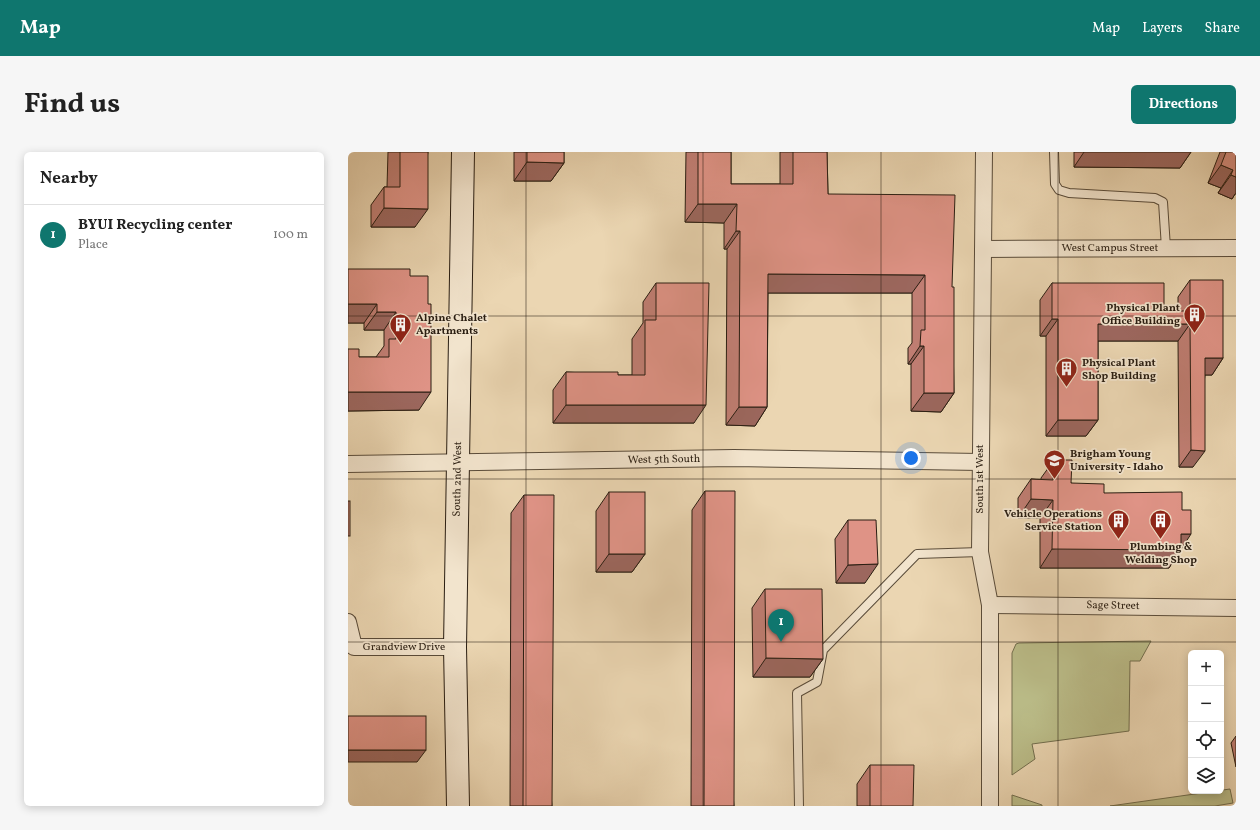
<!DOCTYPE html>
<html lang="en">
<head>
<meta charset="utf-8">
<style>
	:root { --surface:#fff; --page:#f6f6f6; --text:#222; --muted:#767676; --line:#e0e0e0; --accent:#0f766e }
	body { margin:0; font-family:Vollkorn,serif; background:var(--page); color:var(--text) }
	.controls { position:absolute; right:12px; bottom:12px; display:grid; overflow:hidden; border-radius:6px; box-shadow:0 2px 10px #0003 }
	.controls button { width:36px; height:36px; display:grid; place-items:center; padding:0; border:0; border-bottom:1px solid var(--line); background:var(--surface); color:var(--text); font:20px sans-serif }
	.you { position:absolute; left:563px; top:306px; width:14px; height:14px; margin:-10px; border:3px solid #fff; border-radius:50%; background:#1a73e8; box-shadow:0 0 0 6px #1a73e833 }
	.badge { display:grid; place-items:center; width:26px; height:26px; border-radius:50%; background:var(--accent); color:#fff; font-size:13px; font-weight:700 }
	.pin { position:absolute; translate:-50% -33px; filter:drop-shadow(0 1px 2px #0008) }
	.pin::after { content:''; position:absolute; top:21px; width:14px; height:12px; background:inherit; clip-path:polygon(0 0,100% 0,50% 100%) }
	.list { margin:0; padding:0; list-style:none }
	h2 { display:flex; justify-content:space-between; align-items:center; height:52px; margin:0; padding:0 16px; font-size:17px }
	h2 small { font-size:13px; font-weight:400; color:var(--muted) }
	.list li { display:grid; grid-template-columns:26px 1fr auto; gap:12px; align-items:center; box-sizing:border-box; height:60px; padding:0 16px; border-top:1px solid var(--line) }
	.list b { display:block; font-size:15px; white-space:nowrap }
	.list p { margin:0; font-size:13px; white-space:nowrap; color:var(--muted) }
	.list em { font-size:13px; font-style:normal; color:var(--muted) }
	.icon { flex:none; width:22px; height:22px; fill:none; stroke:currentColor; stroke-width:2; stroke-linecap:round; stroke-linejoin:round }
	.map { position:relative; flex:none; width:888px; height:654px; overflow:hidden; border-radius:6px }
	header { display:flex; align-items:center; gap:24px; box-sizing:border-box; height:56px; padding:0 20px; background:var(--accent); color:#fff }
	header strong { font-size:19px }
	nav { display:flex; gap:22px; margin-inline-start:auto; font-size:14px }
	.intro { display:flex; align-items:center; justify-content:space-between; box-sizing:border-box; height:96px; padding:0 24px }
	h1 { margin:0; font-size:28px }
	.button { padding:10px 18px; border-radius:6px; background:var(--accent); color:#fff; font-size:14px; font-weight:700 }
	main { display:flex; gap:24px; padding:0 24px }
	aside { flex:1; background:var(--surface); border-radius:6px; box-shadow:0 2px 10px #0003 }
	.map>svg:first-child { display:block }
	.grass { fill:#bbbd89; stroke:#726e4e }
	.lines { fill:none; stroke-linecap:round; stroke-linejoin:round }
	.service-casing { stroke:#5a4c3a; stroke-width:10 }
	.minor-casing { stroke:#5a4c3a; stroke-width:18 }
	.secondary-casing { stroke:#2a1e12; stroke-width:24 }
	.service { stroke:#f2e4cd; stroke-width:8 }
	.minor { stroke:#f2e4cd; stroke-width:16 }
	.secondary { stroke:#f2e4cd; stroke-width:22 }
	.wall { fill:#c07e73; stroke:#2a1e12 }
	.shaded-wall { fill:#9c675e; stroke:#2a1e12 }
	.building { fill:#df9386; stroke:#2a1e12 }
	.grid { fill:none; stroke:#2a1e12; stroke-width:1; stroke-opacity:0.55 }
	.labels { text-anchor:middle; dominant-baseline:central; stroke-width:3.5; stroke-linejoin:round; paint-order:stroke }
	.street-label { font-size:11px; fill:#2a1e12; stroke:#f2e4cd }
	.poi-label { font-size:11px; font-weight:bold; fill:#2a1e12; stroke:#f2e4cd; text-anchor:start }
</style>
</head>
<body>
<header>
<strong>Map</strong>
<nav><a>Map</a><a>Layers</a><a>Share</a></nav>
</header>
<div class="intro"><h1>Find us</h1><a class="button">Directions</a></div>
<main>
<aside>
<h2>Nearby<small></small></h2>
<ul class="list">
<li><span class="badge">1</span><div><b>BYUI Recycling center</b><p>Place</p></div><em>100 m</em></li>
</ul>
</aside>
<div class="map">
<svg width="888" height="654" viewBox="0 0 888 654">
	<rect width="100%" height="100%" fill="#ebd6b2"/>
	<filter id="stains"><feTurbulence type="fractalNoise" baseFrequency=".005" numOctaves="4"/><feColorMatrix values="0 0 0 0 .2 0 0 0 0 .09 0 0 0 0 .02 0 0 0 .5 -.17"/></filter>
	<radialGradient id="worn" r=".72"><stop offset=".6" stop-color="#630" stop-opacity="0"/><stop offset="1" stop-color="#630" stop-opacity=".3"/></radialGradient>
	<g class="grass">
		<path d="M803,489l-11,20h-10l-1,70 -97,13 3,15 -23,16v-122l4,-9 3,-1z"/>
		<path d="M882,637l3,14 -18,3h-105z"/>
		<path d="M664,643l30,10v1h-30z"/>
	</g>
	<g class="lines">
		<defs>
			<g id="service">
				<path d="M706,0l1,32 4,6 10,3 86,5 8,4 3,46"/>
				<path d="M451,654l-2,-113 20,-11 6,-32 94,-96 63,-2"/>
			</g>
			<g id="minor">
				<path d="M636,0l-4,400 10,53v201"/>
				<path d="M636,97l252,-1"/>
				<path d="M0,312l386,-6 246,4"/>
				<path d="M642,453l246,3"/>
				<path d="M0,470l6,25h101"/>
			</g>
			<path id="secondary" d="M110,654l-3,-159 8,-495"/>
		</defs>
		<use href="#service" class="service-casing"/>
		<use href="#minor" class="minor-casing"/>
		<use href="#secondary" class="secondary-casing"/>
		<use href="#service" class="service"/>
		<use href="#minor" class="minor"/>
		<use href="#secondary" class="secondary"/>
	</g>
	<g class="wall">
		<path d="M40,0h40l-13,75h-44v-22l13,-18h3z"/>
		<path d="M166,0h50v11l-13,18h-37z"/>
		<path d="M338,0h45v32h49v-32h47l1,42 124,93 2,106 -13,19 -30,-1v-47h-3v-16l4,-5v-50h-144l-1,114 -12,19 -29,-1 1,-176h-3v-26l-39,-1z"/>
		<path d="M726,0h117l-11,16 -106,-1z"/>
		<path d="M872,0h16l-1,42 -3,5 -14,-6 3,-5 -13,-5z"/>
		<path d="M62,124l9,134 -71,1v-62l11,8h17l8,-11v-16h-20v-7h-16z"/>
		<path d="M842,128l33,78 -11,17h-7l-12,92h-14l-1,-126h-80v79l-12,16h-40v-100h-6v-36l12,-17 112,28h14v-14z"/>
		<path d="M308,131l38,140h-141v-33l13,-18 52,3h14v-36l11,-16v-21z"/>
		<path d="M706,308l17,23 33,10 77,55 -12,20h-129v-50h-22v-20l13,-19 10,1v-2z"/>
		<path d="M357,339l29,315h-43l1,-296z"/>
		<path d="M261,340l36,62 -13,18h-36v-61z"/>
		<path d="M176,343l28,311h-42l1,-293z"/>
		<path d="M500,368l17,63h-29l-1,-44z"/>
		<path d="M417,437l58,70 -13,18h-57l-1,-69z"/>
		<path d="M888,584v31l-5,-24z"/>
		<path d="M522,613l43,41h-56v-22z"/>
	</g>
	<g class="shaded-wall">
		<path d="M736,0h107l-11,16 -106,-1z"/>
		<path d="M179,10l37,1 -13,18h-37z"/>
		<path d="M873,13l12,5 -12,18 -13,-5z"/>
		<path d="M883,23l5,2v17h-1l-3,5 -14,-6z"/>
		<path d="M350,52h39l-13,19 -39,-1z"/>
		<path d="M36,56l44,1 -13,18h-44z"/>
		<path d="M388,79h4l-13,18h-3z"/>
		<path d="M420,122l157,1 -13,18h-157z"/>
		<path d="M0,152h29l-13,19h-16z"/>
		<path d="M29,160h19l-12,18h-20z"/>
		<path d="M704,167h6l-12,17h-6z"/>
		<path d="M750,172h92l-12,17h-92z"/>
		<path d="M572,194h4l-13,18h-3z"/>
		<path d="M857,206h18l-11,17h-18z"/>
		<path d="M0,240h83l-12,18 -71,1z"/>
		<path d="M576,241h30l-13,19 -30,-1z"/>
		<path d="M218,253h140l-12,18h-141z"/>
		<path d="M391,255h28l-12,19 -29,-1z"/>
		<path d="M710,268h40l-12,16h-40z"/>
		<path d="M843,298l14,1 -12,16h-14z"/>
		<path d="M683,347l22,1 -13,18h-22z"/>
		<path d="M833,382h10l-22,34h-129l12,-19z"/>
		<path d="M261,402h36l-13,18h-36z"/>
		<path d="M530,412l-13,19h-29l12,-18z"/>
		<path d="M418,506l57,1 -13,18h-57z"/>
		<path d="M0,598h78l-9,12h-69z"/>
	</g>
	<g class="building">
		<path d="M52,0h28v57l-44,-1v-21h16z"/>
		<path d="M179,0h37v11l-37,-1z"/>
		<path d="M350,0h33v32h62v-32h34l1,42 127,1 -3,92h2v106h-30v-47h-4l1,-16h4v-55l-157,-1 -1,133h-28l1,-176h-4l1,-27h-39z"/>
		<path d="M878,0h10v25l-5,-2 2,-5 -12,-5z"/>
		<path d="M0,117h62v7h18v28h3v88h-83v-43h11v8h30v-18h7v-27h-19v-8h-29z"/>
		<path d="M842,128h33v78h-18v93l-14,-1 -1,-126h-92v96h-40v-101h-6v-36h112v28h26z"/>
		<path d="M308,131h53l-3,122h-140v-33h52v3h27v-55h11z"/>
		<path d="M706,308h18l-1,23 33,1v9l78,-1v18h9v24h-10v16l-129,-1 1,-49 -22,-1v-20l22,1z"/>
		<path d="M357,339h30l-1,315h-30z"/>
		<rect x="261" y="340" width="36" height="62"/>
		<path d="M176,343h30l-2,311h-29z"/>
		<rect x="0" y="349" width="2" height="35"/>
		<path d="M500,368h28l2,44 -30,1z"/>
		<path d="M417,437h57l1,70 -57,-1z"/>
		<rect x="0" y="564" width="78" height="34"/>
		<path d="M522,613h44l-1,41h-43z"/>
	</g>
	<path class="grid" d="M178,0v654M355,0v654M533,0v654M710,0v654M0,164h888M0,327h888M0,490h888"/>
	<defs>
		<symbol id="building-pin" viewBox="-11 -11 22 30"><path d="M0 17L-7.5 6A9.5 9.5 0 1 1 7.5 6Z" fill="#8f2418" stroke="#f2e4cd"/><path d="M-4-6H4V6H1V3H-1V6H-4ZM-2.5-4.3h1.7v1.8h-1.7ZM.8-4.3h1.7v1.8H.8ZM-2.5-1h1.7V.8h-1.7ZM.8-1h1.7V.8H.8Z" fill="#fff"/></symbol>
		<symbol id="university-pin" viewBox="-11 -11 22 30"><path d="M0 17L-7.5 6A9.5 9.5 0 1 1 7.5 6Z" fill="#8f2418" stroke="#f2e4cd"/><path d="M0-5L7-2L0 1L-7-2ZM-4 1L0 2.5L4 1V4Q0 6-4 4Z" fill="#fff"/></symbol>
	</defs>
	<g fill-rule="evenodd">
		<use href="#building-pin" x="834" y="150" width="25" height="34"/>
		<use href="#building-pin" x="40" y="160" width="25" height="34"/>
		<use href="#building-pin" x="706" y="204" width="25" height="34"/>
		<use href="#university-pin" x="694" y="296" width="25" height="34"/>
		<use href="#building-pin" x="758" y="356" width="25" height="34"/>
		<use href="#building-pin" x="800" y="356" width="25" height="34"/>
	</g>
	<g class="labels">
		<g class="street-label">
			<text x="762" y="96">West Campus Street</text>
			<text transform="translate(316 308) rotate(-1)">West 5th South</text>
			<text transform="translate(110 327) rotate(-89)">South 2nd West</text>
			<text transform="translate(632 327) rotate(-90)">South 1st West</text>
			<text transform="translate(765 454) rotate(1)">Sage Street</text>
			<text x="56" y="495">Grandview Drive</text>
		</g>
		<g class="poi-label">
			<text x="832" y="156" text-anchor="end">Physical Plant<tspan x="832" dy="13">Office Building</tspan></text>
			<text x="68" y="166">Alpine Chalet<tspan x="68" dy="13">Apartments</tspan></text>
			<text x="734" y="211">Physical Plant<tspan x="734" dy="13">Shop Building</tspan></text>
			<text x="722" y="302">Brigham Young<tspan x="722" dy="13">University - Idaho</tspan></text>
			<text x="754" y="362" text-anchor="end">Vehicle Operations<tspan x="754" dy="13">Service Station</tspan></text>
			<text x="813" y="395" text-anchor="middle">Plumbing &amp;<tspan x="813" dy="13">Welding Shop</tspan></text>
		</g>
	</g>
	<rect width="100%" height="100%" filter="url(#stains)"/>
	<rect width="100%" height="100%" fill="url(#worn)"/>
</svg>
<div class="controls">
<button>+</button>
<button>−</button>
<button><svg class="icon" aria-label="locate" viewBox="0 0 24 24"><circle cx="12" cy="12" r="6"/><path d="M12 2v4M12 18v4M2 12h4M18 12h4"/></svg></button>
<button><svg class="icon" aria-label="layers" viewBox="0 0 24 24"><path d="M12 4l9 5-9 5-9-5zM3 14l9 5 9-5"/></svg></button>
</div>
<div class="you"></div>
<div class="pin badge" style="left:433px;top:490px">1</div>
</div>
</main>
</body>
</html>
